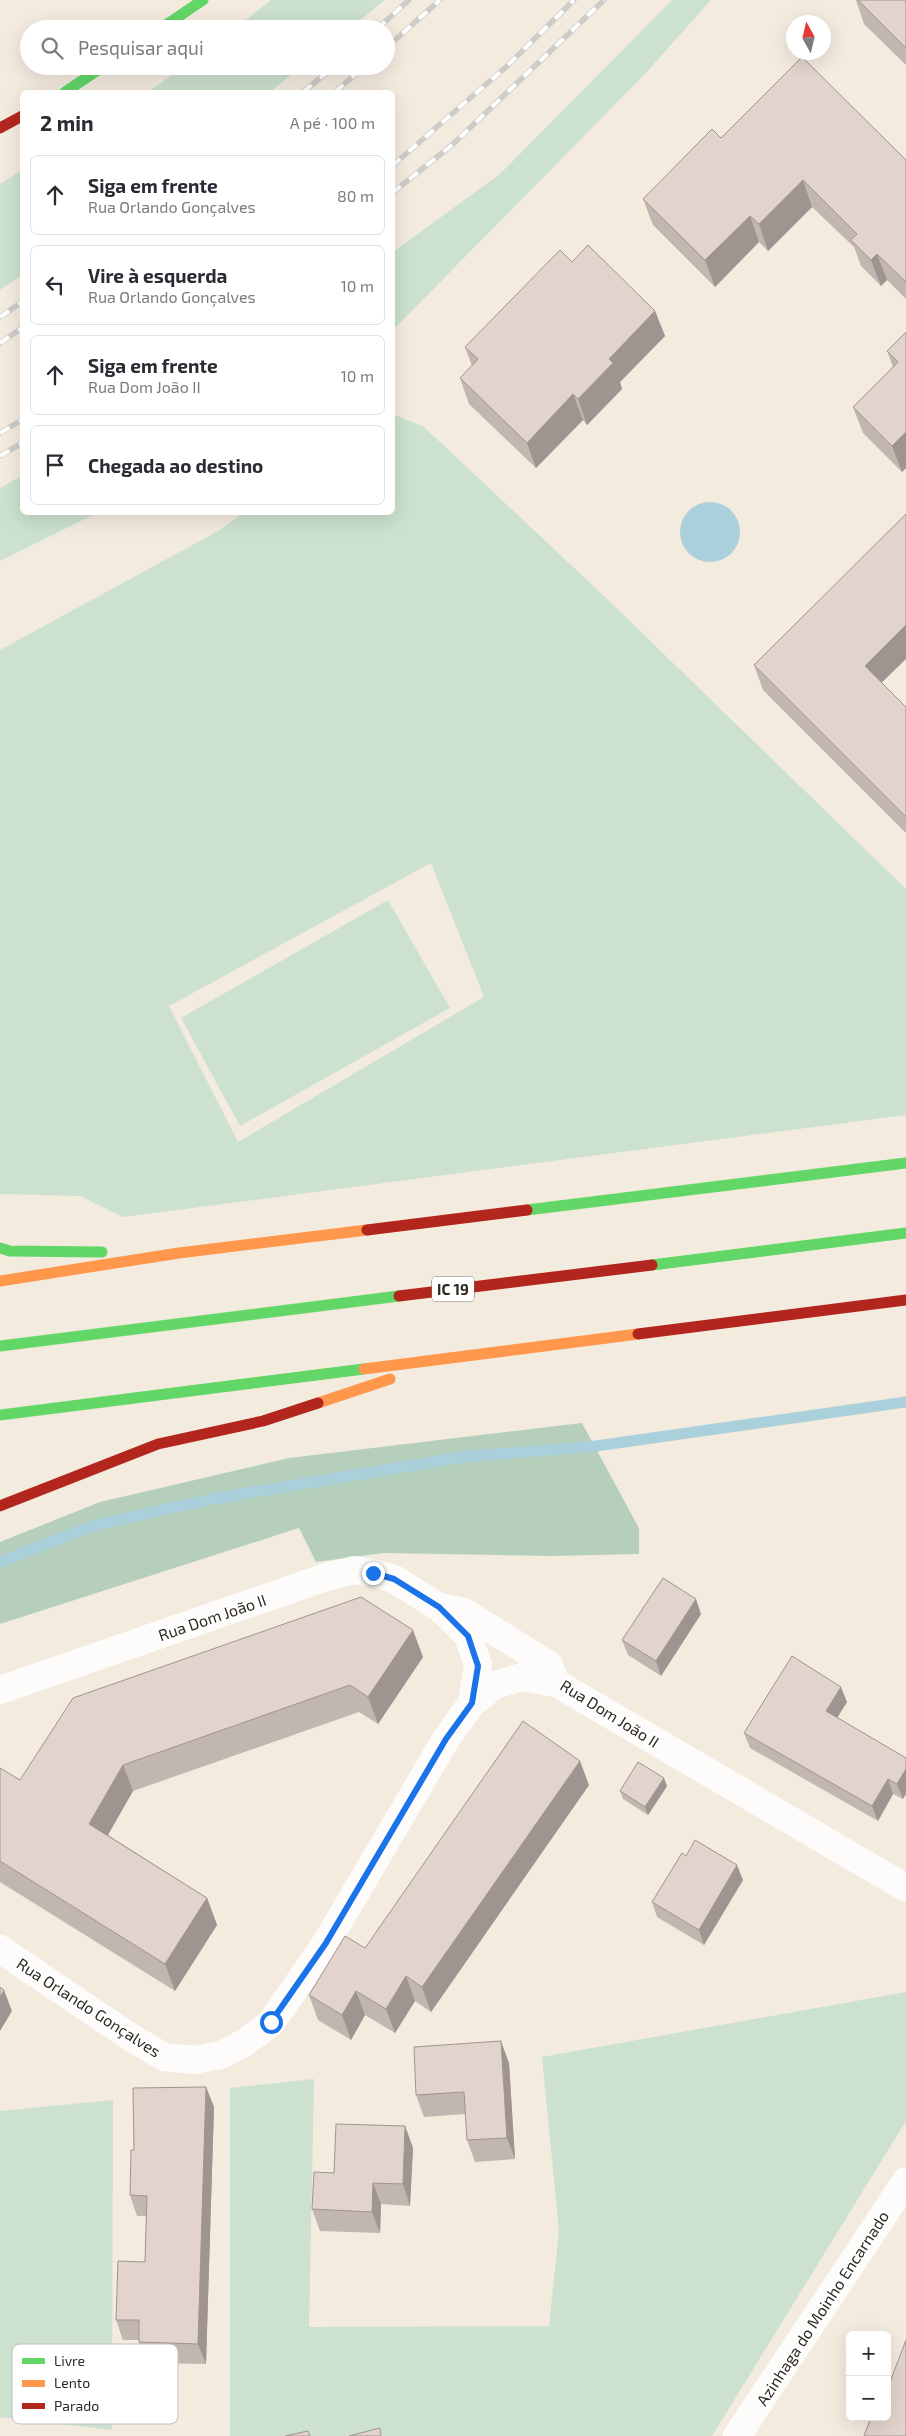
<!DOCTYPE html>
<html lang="pt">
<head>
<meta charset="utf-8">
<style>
	:root { --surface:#fff; --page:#f7f7f7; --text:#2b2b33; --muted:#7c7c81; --line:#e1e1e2 }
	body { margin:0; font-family:"Exo 2",sans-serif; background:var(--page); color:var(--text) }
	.controls { position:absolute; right:15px; bottom:15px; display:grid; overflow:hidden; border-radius:8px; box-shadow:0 5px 20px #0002 }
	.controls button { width:45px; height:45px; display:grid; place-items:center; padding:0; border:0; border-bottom:1px solid var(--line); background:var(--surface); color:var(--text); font:25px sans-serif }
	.compass { position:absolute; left:786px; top:15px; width:45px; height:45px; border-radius:50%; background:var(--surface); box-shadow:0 5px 20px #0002; rotate:352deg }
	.stop { position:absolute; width:15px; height:15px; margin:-11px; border:4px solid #1a73e8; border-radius:50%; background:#fff }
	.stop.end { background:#1a73e8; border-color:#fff; box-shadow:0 1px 5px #0008 }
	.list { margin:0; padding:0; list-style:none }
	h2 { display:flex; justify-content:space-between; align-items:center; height:65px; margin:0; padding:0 20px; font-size:21px }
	h2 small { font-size:16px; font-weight:400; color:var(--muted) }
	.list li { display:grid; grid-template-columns:32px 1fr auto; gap:15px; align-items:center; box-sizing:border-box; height:80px; margin:0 10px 10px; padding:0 10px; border:1px solid var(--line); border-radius:8px }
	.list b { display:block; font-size:19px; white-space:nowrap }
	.list p { margin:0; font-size:16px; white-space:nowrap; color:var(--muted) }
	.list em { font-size:16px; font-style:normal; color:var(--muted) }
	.icon { flex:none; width:28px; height:28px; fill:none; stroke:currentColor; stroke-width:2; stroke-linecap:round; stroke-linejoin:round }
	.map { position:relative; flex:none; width:906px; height:2436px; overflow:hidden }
	.search { position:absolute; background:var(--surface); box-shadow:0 5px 20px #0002; left:20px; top:20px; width:375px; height:55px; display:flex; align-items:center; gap:12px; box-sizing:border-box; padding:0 18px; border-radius:28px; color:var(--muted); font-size:19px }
	.panel { position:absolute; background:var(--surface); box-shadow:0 5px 20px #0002; left:20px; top:90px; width:375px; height:425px; border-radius:8px }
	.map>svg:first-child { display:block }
	.green { fill:#cce1d0; fill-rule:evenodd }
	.forest { fill:#b5cfbc }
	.water { fill:#aad0dc }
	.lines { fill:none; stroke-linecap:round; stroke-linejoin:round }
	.stream { stroke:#aad0dc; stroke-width:11 }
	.street { stroke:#fdfcfa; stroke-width:28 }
	.fast { stroke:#63d668; stroke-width:11 }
	.slow { stroke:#ff974d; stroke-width:11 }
	.jam { stroke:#b3261e; stroke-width:11 }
	.rail-casing { stroke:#ceccc8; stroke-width:5.5 }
	.rail { stroke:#fff; stroke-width:4; stroke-dasharray:11; stroke-linecap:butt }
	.wall { fill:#c2b6b0 }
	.shaded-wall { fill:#9e9490 }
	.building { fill:#e2d4cd; stroke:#9e9490 }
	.route { stroke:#1a73e8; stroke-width:6 }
	.labels { text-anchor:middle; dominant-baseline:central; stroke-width:4.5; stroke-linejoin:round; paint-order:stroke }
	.shield { fill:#fff; stroke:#6e6a64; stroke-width:1 }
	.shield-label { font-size:15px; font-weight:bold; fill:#302a22 }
	.street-label { font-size:16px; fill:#302a22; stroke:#fff }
	.key { fill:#fff; stroke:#c1bfbd; stroke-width:1 }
	.key-label { font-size:14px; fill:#302a22 }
</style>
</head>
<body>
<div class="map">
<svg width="906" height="2436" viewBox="0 0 906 2436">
	<rect width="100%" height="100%" fill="#f4ebdf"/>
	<g class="green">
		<path d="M271,0h114l-36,29h-115z"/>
		<path d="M672,0h39l-67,75 -251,255v-78l107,-78z"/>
		<path d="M185,66h117l-32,26h-122z"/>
		<path d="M22,170v105l-22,15v-106z"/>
		<path d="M393,414l31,13 180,169 302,293v226l-783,102 -43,-21 -80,-2v-544l220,-120 23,-17 149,-1zM431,863l53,134 -246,145 -69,-136z"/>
		<path d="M22,476v36l75,1 -97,48v-73z"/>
		<path d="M388,900l62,108 -210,118 -59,-108z"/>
		<path d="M906,1992v129l-194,315h-482v-348l84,-9 -5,248 240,-1 10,-95 -17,-174z"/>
		<path d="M113,2100l-1,330 -112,-13v-306z"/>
	</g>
	<path class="forest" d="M582,1423l57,105v26l-87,2 -168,-3 -68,9 -17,-34 -299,96v-82l100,-40 189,-44z"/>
	<circle class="water" cx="710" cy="532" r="30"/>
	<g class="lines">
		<path class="stream" d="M0,1562l95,-37 117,-26 251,-42 133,-11 310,-44"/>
		<g class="street">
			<path d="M442,1610l26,26 10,29 -6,38"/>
			<path d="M0,1690l329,-114 26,-6 18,3 21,6 45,28 25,5 85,53 7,18 350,205"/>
			<path d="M0,1949l132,89 32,19 30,3 27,-5 23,-12 27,-20 55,-80 120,-204 26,-36 23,-18 27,-8 34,6"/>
			<path d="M737,2436l169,-255"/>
		</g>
		<g class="fast">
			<path d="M160,29l43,-29"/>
			<path d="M65,92l39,-26"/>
			<path d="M527,1210l379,-47"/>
			<path d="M0,1248l10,3 92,1"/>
			<path d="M652,1265l254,-32"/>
			<path d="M0,1346l399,-50"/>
			<path d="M0,1415l364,-46"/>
		</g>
		<g class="slow">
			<path d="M0,1281l179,-28 188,-23"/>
			<path d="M364,1369l274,-35"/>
			<path d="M318,1403l72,-24"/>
		</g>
		<g class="jam">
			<path d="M0,128l22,-12"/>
			<path d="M367,1230l160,-20"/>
			<path d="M399,1296l253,-31"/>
			<path d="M638,1334l268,-34"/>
			<path d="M0,1506l158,-62 105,-23 55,-18"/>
		</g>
		<defs>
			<g id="rail">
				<path d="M377,29l32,-29"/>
				<path d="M386,48l54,-48"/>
				<path d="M303,92l32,-26"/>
				<path d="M335,92l30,-26"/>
				<path d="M392,166l114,-99 68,-67"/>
				<path d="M392,193l60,-48 152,-145"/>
				<path d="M0,317l22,-15"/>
				<path d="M0,343l22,-15"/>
				<path d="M0,433l22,-13"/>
				<path d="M0,456l22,-13"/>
			</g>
		</defs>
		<use href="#rail" class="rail-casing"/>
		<use href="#rail" class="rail"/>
	</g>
	<g class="wall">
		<path d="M856,0h50v65l-42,-41z"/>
		<path d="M721,138l185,22v139l-19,-19 -6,6 -20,-20 -7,-19 -42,-40 -44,44 -9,-9 -44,45 -62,-62 -10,-26z"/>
		<path d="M572,262l83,49 10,25 -45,46 2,7 -35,36 -4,-5 -47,48 -67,-64 -9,-26 12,-12 -7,-19z"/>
		<path d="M906,332v136l-4,4 -39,-39 -10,-26 40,-40 -6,-16z"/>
		<path d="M754,665l152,42v126l-143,-143z"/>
		<path d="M701,1614l-40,62 -33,-21 -6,-15z"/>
		<path d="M423,1657l-45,67 -19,-12 -226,79 -25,44 99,63 10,27 -42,66 -175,-109v-114l20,12z"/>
		<path d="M847,1702l-10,16 69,40 -3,41 -10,-5 -15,27 -128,-73 -6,-15z"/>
		<path d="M589,1785l-158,227 -16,-11 -20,32 -30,-18 -14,25 -33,-20 -9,-25 56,-47z"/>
		<path d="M667,1786l-19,29 -25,-16 -3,-8z"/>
		<path d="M686,1856l57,24 -39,65 -47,-28 -5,-15z"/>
		<path d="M509,2063l6,96 -40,3 -8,-22 -2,-26 -41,3 -8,-22z"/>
		<path d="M206,2087l8,20 -8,257 -60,-1 -7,-21v-2h-16l-7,-20 29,-58 1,-46h-9l-7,-21 4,-45z"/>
		<path d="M405,2126l8,22 -3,58 -29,-2 -1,29 -60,-2 -8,-22 22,-36z"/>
	</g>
	<g class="shaded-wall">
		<path d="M803,180l9,27 -44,44 -9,-27z"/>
		<path d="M750,216l9,26 -44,45 -10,-27z"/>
		<path d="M877,254l10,26 -6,6 -10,-26z"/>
		<path d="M655,311l10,25 -45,46 2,7 -35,36 -9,-26 31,-40z"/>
		<path d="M573,394l10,26 -47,48 -9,-25z"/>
		<path d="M906,432v36l-4,4 -10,-26z"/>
		<path d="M906,625v34l-32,31 -9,-24z"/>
		<path d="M696,1599l5,15 -40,62 -5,-15z"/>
		<path d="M413,1630l10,27 -45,67 -10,-27z"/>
		<path d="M841,1687l6,15 -15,24 -6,-15z"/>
		<path d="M580,1761l9,24 -158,227 -9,-25z"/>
		<path d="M123,1765l10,26 -34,59 -10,-26z"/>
		<path d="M906,1769v25l-3,5 -6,-15z"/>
		<path d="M664,1778l3,8 -19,29 -3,-8z"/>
		<path d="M888,1779l5,15 -15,27 -6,-15z"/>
		<path d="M737,1865l6,15 -39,65 -5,-15z"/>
		<path d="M207,1898l10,27 -42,66 -10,-27z"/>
		<path d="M406,1976l9,25 -20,32 -9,-24z"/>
		<path d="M4,1990l8,21 -12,20v-34z"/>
		<path d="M356,1991l9,24 -14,25 -9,-25z"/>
		<path d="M501,2041l8,22 6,96 -8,-21z"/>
		<path d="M206,2087l8,20 -8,257 -8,-20z"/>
		<path d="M405,2126l8,22 -3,58 -7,-22z"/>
		<path d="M373,2183l8,21 -1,29 -8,-21z"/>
	</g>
	<g class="building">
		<path d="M858,0h48v48z"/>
		<path d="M802,57l104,103v122l-29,-28 -6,6 -20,-20 6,-6 -54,-54 -44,44 -9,-8 -45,44 -62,-61 69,-70 9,9z"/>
		<path d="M588,245l67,66 -46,48 4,4 -35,36 -5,-5 -46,49 -67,-65 18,-19 -13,-12 95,-97 12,12z"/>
		<path d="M906,332v100l-14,14 -39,-39 45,-45 -11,-11z"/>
		<path d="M906,514v111l-41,41 41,41v110l-152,-152z"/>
		<path d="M663,1578l33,21 -40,62 -34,-21z"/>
		<path d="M361,1597l52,33 -45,67 -18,-12 -227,80 -34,59 118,74 -42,66 -165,-103v-93l20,12 53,-82z"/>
		<path d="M792,1656l49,31 -15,24 80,47v11l-9,15 -9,-5 -16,27 -128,-73z"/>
		<path d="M523,1721l57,40 -158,226 -16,-11 -20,33 -30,-18 -14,24 -33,-20 36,-59 20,12z"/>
		<path d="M638,1762l26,16 -19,29 -25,-16z"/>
		<path d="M695,1840l42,25 -38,65 -47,-28 30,-49 4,3z"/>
		<path d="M0,1987l4,3 -4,7z"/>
		<path d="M501,2041l6,97 -40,2 -3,-48 -48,3 -2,-48z"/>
		<path d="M206,2087l-8,257 -59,-2v-22h-23l2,-59 27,1 2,-66 -17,-1 1,-45h3l-1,-62z"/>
		<path d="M336,2124l69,2 -2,58 -30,-1 -1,29 -60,-3 2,-37 20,1z"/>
		<path d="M906,2340v96h-42l7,-19h16v-27z"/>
		<path d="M380,2428l1,8h-32z"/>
		<path d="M308,2431l2,5h-25z"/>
	</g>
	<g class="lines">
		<path class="route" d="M271,2022l55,-79 120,-204 26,-36 6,-37 -10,-30 -29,-29 -45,-28 -21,-6"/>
	</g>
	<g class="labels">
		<rect class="shield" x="432" y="1276.5" width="42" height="25" rx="4"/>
		<g class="shield-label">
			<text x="453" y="1289">IC 19</text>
		</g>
		<g class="street-label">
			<text transform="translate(212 1617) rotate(-19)">Rua Dom João II</text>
			<text transform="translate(610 1713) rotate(32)">Rua Dom João II</text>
			<text transform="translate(89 2007) rotate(33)">Rua Orlando Gonçalves</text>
			<text transform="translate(822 2308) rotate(-57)">Azinhaga do Moinho Encarnado</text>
		</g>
	</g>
	<rect x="12" y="2344" width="166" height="80" rx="8" class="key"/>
	<rect x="22" y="2358" width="23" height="6" fill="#63d668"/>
	<rect x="22" y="2380" width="23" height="7" fill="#ff974d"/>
	<rect x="22" y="2403" width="23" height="6" fill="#b3261e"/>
	<g class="key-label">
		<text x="54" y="2366">Livre</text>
		<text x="54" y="2388">Lento</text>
		<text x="54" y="2411">Parado</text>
	</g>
</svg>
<div class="controls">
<button>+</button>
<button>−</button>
</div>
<svg class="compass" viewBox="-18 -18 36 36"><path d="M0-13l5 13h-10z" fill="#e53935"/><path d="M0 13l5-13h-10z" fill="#7c7c81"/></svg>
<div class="stop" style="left:271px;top:2022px"></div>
<div class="stop end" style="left:373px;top:1573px"></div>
<div class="search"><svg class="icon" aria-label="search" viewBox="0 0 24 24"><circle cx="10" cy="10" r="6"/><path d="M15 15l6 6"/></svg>Pesquisar aqui</div>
<section class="panel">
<h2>2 min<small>A pé · 100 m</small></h2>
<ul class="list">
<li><svg class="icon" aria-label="ahead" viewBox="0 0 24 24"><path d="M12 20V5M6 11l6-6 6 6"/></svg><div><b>Siga em frente</b><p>Rua Orlando Gonçalves</p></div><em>80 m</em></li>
<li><svg class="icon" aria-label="left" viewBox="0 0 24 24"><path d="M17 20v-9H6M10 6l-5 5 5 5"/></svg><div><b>Vire à esquerda</b><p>Rua Orlando Gonçalves</p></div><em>10 m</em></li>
<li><svg class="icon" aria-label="ahead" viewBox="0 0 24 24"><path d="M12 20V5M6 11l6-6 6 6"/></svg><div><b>Siga em frente</b><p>Rua Dom João II</p></div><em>10 m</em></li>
<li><svg class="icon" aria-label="arrive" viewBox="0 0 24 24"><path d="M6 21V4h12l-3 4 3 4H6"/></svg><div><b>Chegada ao destino</b></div></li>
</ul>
</section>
</div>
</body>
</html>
